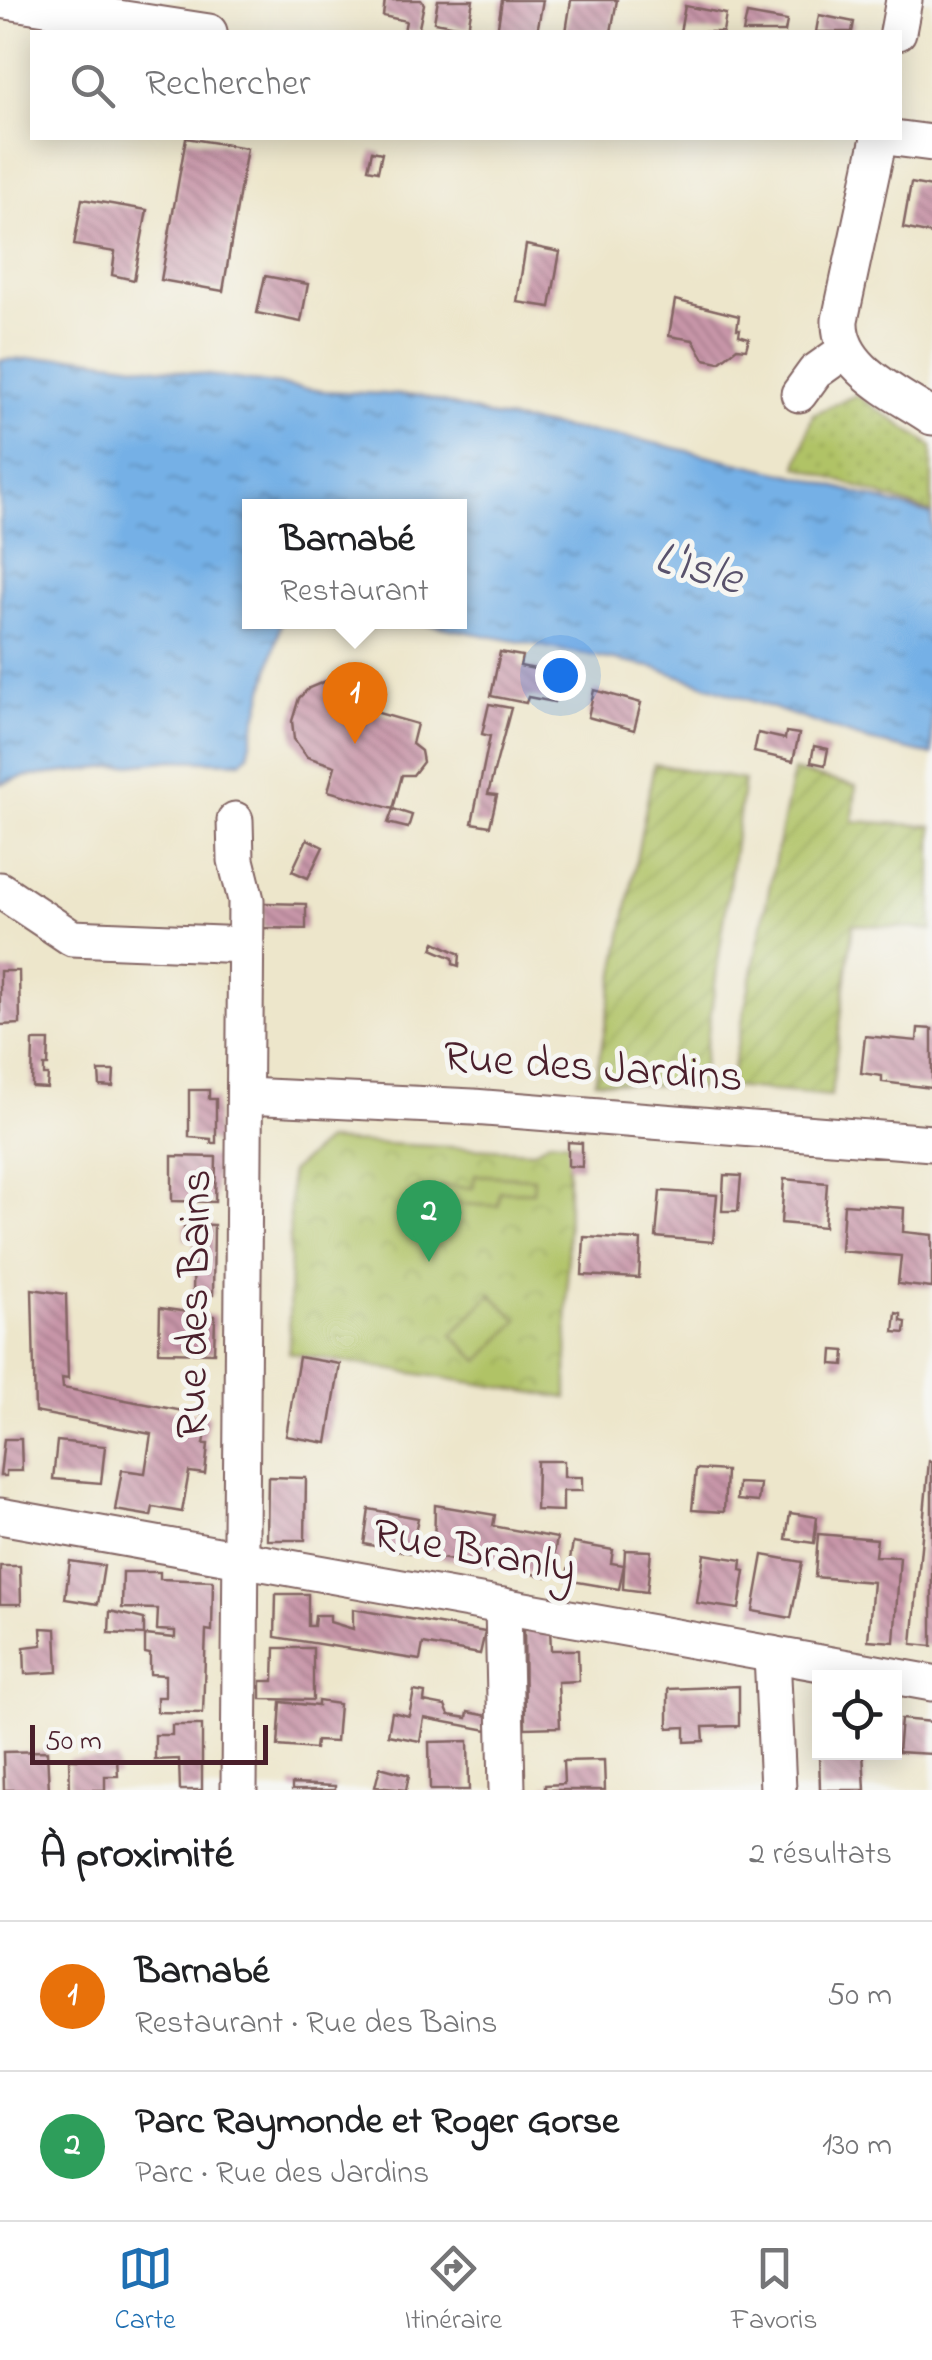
<!DOCTYPE html>
<html lang="fr">
<head>
<meta charset="utf-8">
<style>
	:root { --surface:#fff; --page:#f2f2f2; --text:#202124; --muted:#757577; --line:#e0e0e0; --accent:#1f6fb2 }
	body { margin:0; font-family:"Indie Flower",sans-serif; background:var(--page); color:var(--text) }
	.controls { position:absolute; right:30px; bottom:30px; display:grid; overflow:hidden; border-radius:0px; box-shadow:0 5px 25px #0003 }
	.controls button { width:90px; height:90px; display:grid; place-items:center; padding:0; border:0; border-bottom:2px solid var(--line); background:var(--surface); color:var(--text); font:50px sans-serif }
	.scale { position:absolute; left:30px; bottom:25px; width:238px; box-sizing:border-box; padding-left:10px; border:5px solid #4a1f2b; border-top:0; font-size:28px; line-height:35px; white-space:nowrap; color:#4a1f2b; -webkit-text-stroke:8px #f6f6f2; paint-order:stroke }
	.you { position:absolute; left:560px; top:675px; width:35px; height:35px; margin:-25px; border:8px solid #fff; border-radius:50%; background:#1a73e8; box-shadow:0 0 0 15px #1a73e833 }
	.badge { display:grid; place-items:center; width:65px; height:65px; border-radius:50%; background:var(--accent); color:#fff; font-size:32px; font-weight:700 }
	.pin { position:absolute; translate:-50% -82px; filter:drop-shadow(0 2px 5px #0008) }
	.pin::after { content:''; position:absolute; top:52px; width:35px; height:30px; background:inherit; clip-path:polygon(0 0,100% 0,50% 100%) }
	.popup { position:absolute; left:242px; top:499px; width:225px; height:130px; box-sizing:border-box; display:grid; place-content:center; border-radius:0px; background:var(--surface); filter:drop-shadow(0 2px 8px #0005); font-size:32px; white-space:nowrap; color:var(--muted) }
	.popup b { font-size:38px; color:var(--text) }
	.popup::after { content:''; position:absolute; left:50%; top:100%; margin-left:-20px; border:20px solid transparent; border-top-color:var(--surface) }
	.list { margin:0; padding:0; list-style:none }
	h2 { display:flex; justify-content:space-between; align-items:center; height:130px; margin:0; padding:0 40px; font-size:42px }
	h2 small { font-size:32px; font-weight:400; color:var(--muted) }
	.list li { display:grid; grid-template-columns:65px 1fr auto; gap:30px; align-items:center; box-sizing:border-box; height:150px; padding:0 40px; border-top:2px solid var(--line) }
	.list b { display:block; font-size:38px; white-space:nowrap }
	.list p { margin:0; font-size:32px; white-space:nowrap; color:var(--muted) }
	.list em { font-size:32px; font-style:normal; color:var(--muted) }
	.icon { flex:none; width:55px; height:55px; fill:none; stroke:currentColor; stroke-width:2; stroke-linecap:round; stroke-linejoin:round }
	.map { position:relative; flex:none; width:932px; height:1790px; overflow:hidden }
	.search { position:absolute; background:var(--surface); box-shadow:0 5px 25px #0003; left:30px; right:30px; top:30px; height:110px; display:flex; align-items:center; gap:25px; box-sizing:border-box; padding:0 35px; border-radius:0px; color:var(--muted); font-size:38px }
	.sheet { height:430px; background:var(--surface) }
	nav { display:flex; justify-content:space-around; align-items:center; box-sizing:border-box; height:140px; border-top:2px solid var(--line); background:var(--surface); font-size:28px; color:var(--muted) }
	nav a { display:grid; justify-items:center; gap:5px }
	nav .on { color:var(--accent) }
	.map>svg:first-child { display:block }
	.grass { fill:url(#grass-dots); stroke:#7d7148; stroke-width:2.5 }
	.park { fill:url(#park-crowns); stroke:#7d7148; stroke-width:2.5 }
	.garden { fill:url(#garden-furrows); stroke:#7d7148; stroke-width:2.5 }
	.pitch { fill:#b0c366; stroke:#7d7148; stroke-width:2.5 }
	.water { fill:url(#water-ripples); stroke:#5f6888; stroke-width:2.5 }
	.building { fill:url(#building-back-hatch) }
	.lines { fill:none; stroke-linecap:round; stroke-linejoin:round }
	.minor-casing { stroke:#836563; stroke-width:39 }
	.minor { stroke:#fff; stroke-width:35 }
	.labels { text-anchor:middle; dominant-baseline:central; stroke-width:10; stroke-linejoin:round; paint-order:stroke }
	.street-label { font-size:45px; fill:#4a1f2b; stroke:#f6f6f2 }
	.water-label { font-size:48px; font-style:italic; fill:#59526c; stroke:#f6f6f2 }
</style>
</head>
<body>
<div class="map">
<svg width="932" height="1790" viewBox="0 0 932 1790">
	<defs>
		<pattern id="grass-dots" width="8" height="8" patternUnits="userSpaceOnUse" patternTransform="scale(2.5)"><rect width="8" height="8" fill="#b0c366"/><path d="M2 2h.1M6 6h.1" fill="none" stroke="#99a759" stroke-width="1.8" stroke-linecap="round"/></pattern>
		<pattern id="park-crowns" width="20" height="18" patternUnits="userSpaceOnUse" patternTransform="scale(2.5)"><rect width="20" height="18" fill="#b0c366"/><path d="M2 6a3 3 0 1 1 6 0M12 15a3 3 0 1 1 6 0" fill="none" stroke="#99a759"/></pattern>
		<pattern id="garden-furrows" width="10" height="10" patternUnits="userSpaceOnUse" patternTransform="scale(2.5)"><rect width="10" height="10" fill="#b0c366"/><path d="M-1 1l2-2M0 10L10 0M9 11l2-2" fill="none" stroke="#99a759"/></pattern>
		<pattern id="water-ripples" width="26" height="14" patternUnits="userSpaceOnUse" patternTransform="scale(2.5)"><rect width="26" height="14" fill="#74b0e6"/><path d="M2 4q2-2 4 0t4 0M15 11q2-2 4 0t4 0" fill="none" stroke="#618fbb"/></pattern>
		<pattern id="building-back-hatch" width="6" height="6" patternUnits="userSpaceOnUse" patternTransform="scale(2.5)"><rect width="6" height="6" fill="#c896a9"/><path d="M-1 5l2 2M0 0l6 6M5-1l2 2" fill="none" stroke="#a47a8a"/></pattern>
	</defs>
	<rect width="100%" height="100%" fill="#f6f6f2"/>
	<filter id="ink" filterUnits="userSpaceOnUse"><feTurbulence type="fractalNoise" baseFrequency=".01" numOctaves="2"/><feDisplacementMap in="SourceGraphic" scale="20" xChannelSelector="R" yChannelSelector="G"/><feConvolveMatrix kernelMatrix="1 2 1 2 8 2 1 2 1" color-interpolation-filters="sRGB"/></filter>
	<filter id="wash" filterUnits="userSpaceOnUse"><feTurbulence type="fractalNoise" baseFrequency=".0048" numOctaves="4" result="noise"/><feDisplacementMap in="SourceGraphic" scale="40" xChannelSelector="R" yChannelSelector="G"/><feGaussianBlur stdDeviation="2.25" result="paint"/><feColorMatrix in="noise" values="0 0 0 0 0 0 0 0 0 0 0 0 0 0 0 0 0 1.4 0 .05"/><feComposite in="paint" operator="in"/></filter>
	<g filter="url(#wash)">
		<rect width="100%" height="100%" fill="#ede6cb"/>
		<path class="grass" d="M856,395l76,51v67l-135,-47 16,-52z"/>
		<path class="park" d="M550,1140l22,2 -4,24 -1,232 -278,-45 1,-181 36,-31 208,10z"/>
		<g class="garden">
			<path d="M654,764l90,16 -44,309 -105,-8z"/>
			<path d="M793,771l63,15 -3,35 79,5v104l-79,-6 -22,172 -102,-9z"/>
		</g>
		<g class="pitch">
			<path d="M475,1175l59,3 -1,14 -33,-1 -2,15 -58,-3v-17l33,2z"/>
			<path d="M491,1294l27,27 -39,40 -27,-26z"/>
		</g>
		<path class="water" d="M79,357l244,34 99,5 71,21 152,24 164,38 123,36v240l-63,-14 -213,-73 -241,-46h45v-115h-210v115h31l-33,132 -7,8 -68,-2 -150,17 -23,7v-424z"/>
		<g id="blocks">
			<g class="building">
				<path d="M385,0h36l3,4 -6,28 -14,-1 2,-10 -23,-5z"/>
				<path d="M438,0h35l-5,28 -34,-6z"/>
				<path d="M502,0h41l-6,32h-40z"/>
				<path d="M571,0h46l-6,32h-45z"/>
				<path d="M685,6l41,8 -3,18h-43z"/>
				<path d="M747,14l40,7 -2,11h-42z"/>
				<path d="M819,15l35,7 -2,10h-36z"/>
				<path d="M186,138l61,10 -24,143 -62,-11z"/>
				<path d="M372,151l10,2 -4,18 -10,-2z"/>
				<path d="M911,183l21,4v47l-29,-6z"/>
				<path d="M82,199l65,11 -13,70 -22,-5 3,-23 -41,-7z"/>
				<path d="M526,245l34,7 -10,55 -33,-5z"/>
				<path d="M265,276l43,8 -7,38 -44,-9z"/>
				<path d="M675,300l64,16 -2,13h3l-1,6 10,3 -3,11 -9,-1 -18,14 -15,-3 -11,-19 -24,-4z"/>
				<path d="M500,652l22,4 -2,10 40,8 -6,28 -26,-5 -2,6 -35,-7z"/>
				<path d="M328,680l23,6 14,14 3,10 49,14 -5,20 9,7 2,11 -10,13h-11l-9,34 -65,-18 7,-25 -28,-9 -13,-18 -2,-18 7,-23 10,-10z"/>
				<path d="M594,690l47,13 -7,27 -46,-13z"/>
				<path d="M489,704l22,4 -23,86 9,1 -7,31 -18,-3 18,-87 -8,-2z"/>
				<path d="M786,732l13,2 -6,27 -39,-9 4,-19 27,6z"/>
				<path d="M814,746l14,3 -3,16 -14,-3z"/>
				<path d="M393,809l19,6 -4,13 -20,-5z"/>
				<path d="M307,839l16,8 -15,31 -16,-7z"/>
				<path d="M263,903l43,1v25l-43,-1z"/>
				<path d="M435,942l25,12 -1,12 -6,-2v-6l-21,-9z"/>
				<path d="M0,971h19l1,53 -20,1z"/>
				<path d="M918,1028l14,1v59l-50,-6v-6l-21,-3 4,-37 52,5z"/>
				<path d="M33,1041h16l-1,25h-4v9h4l-1,13 -15,-1z"/>
				<path d="M99,1071h15l-1,16 -13,-1z"/>
				<path d="M189,1090h20v9h7v44h-5v-4l-22,-2z"/>
				<path d="M568,1142l14,1v24l-14,-1z"/>
				<path d="M172,1156l44,1 -1,45 -43,-1z"/>
				<path d="M724,1175l17,1 -3,35h-16z"/>
				<path d="M784,1179l43,4 -3,44 -43,-4z"/>
				<path d="M660,1191l57,4 -4,47 -57,-5z"/>
				<path d="M844,1204l60,4 -1,24 29,3v53l-34,-4 3,-28 -60,-5z"/>
				<path d="M184,1224l30,1 -1,70 -20,-1 1,-54h-10z"/>
				<path d="M584,1237l57,3 -2,38 -57,-3z"/>
				<path d="M32,1289l34,5 2,85 -6,-1 1,10 146,28 -5,28h4l-3,30 -16,-2 -7,40 -29,-5 -2,9 -36,-6 7,-40 23,3 6,-39 -116,-22z"/>
				<path d="M160,1308l55,8 -1,37 -55,-1z"/>
				<path d="M896,1313l5,1v7l5,1 -1,11 -11,-1z"/>
				<path d="M833,1350l12,1 -1,14 -12,-1z"/>
				<path d="M299,1357l41,7 -13,79 -41,-7z"/>
				<path d="M4,1439h17l1,32h-16v5h-6z"/>
				<path d="M57,1441l48,5 -4,37 -48,-4z"/>
				<path d="M537,1461h27v16h18v14h-19v20l-27,-1z"/>
				<path d="M929,1461h3v185l-20,-2z"/>
				<path d="M696,1469l30,2 -2,41 -32,-2z"/>
				<path d="M268,1477l38,1 -1,62h-38z"/>
				<path d="M738,1483l22,1 -2,18 -21,-2z"/>
				<path d="M435,1505l60,10 -2,11 64,12 -7,39 -116,-20z"/>
				<path d="M369,1509l49,9 -7,35 -47,-9z"/>
				<path d="M790,1513l27,4 -3,26 -28,-4z"/>
				<path d="M818,1534l59,5 -2,17 25,1 -6,85 -26,-2 5,-58 -58,-5z"/>
				<path d="M573,1543l40,7 -2,13 13,2 -5,24 -53,-9z"/>
				<path d="M625,1550l26,1 -4,41 -24,-3z"/>
				<path d="M704,1554l38,6 -1,10 4,1 -6,38 -42,-6z"/>
				<path d="M763,1555l39,7 -11,56 -38,-7z"/>
				<path d="M70,1561l34,5 -6,38 -33,-5z"/>
				<path d="M0,1566h20l1,38h-21z"/>
				<path d="M123,1572h37v7l53,2 -1,50 -6,-1 -3,83 -46,-1v-15h8v-22l-15,-1v-20l-5,-1v-18l30,3v-7l-18,-1 1,-21 -36,-1z"/>
				<path d="M276,1594h32v32h6l1,-11h15v7l23,7v-20l132,23 -5,22 -57,-10 -3,16 -145,-23z"/>
				<path d="M110,1611l34,8v16l-35,-2z"/>
				<path d="M524,1621l26,7 1,22h27l1,31 -21,1 2,45 -35,1z"/>
				<path d="M41,1628l15,1 2,43 -33,2 -1,-27 18,-2z"/>
				<path d="M275,1648h38v52l-52,-1v-18h13z"/>
				<path d="M739,1686v40l-36,1 1,14 -19,1v-15l-17,1v-39z"/>
				<path d="M414,1691l11,2 -1,9 21,4 4,9 18,3 1,-6 25,5v14l-69,-13 -4,23 -32,-6 4,-23 17,4z"/>
				<path d="M318,1701l21,3 -3,38 -20,-1 -1,8 -37,-3 3,-44 37,4z"/>
				<path d="M901,1719l31,3v32l-34,-2z"/>
				<path d="M172,1725h30v65h-22l-1,-31 -24,1v-25h17z"/>
				<path d="M468,1741l1,49h-39l-1,-48z"/>
				<path d="M47,1751l2,39h-45l-1,-38z"/>
				<path d="M819,1752h44l2,38h-45z"/>
				<path d="M69,1759h48l1,17h-13v14h-35z"/>
				<path d="M604,1760l1,30h-60v-5l19,-1 -1,-23z"/>
				<path d="M380,1767l29,8 -3,15 -31,-3z"/>
				<path d="M292,1784l43,2v4h-43z"/>
			</g>
		</g>
	</g>
	<g filter="url(#ink)">
		<use href="#blocks" fill-opacity="0" stroke="#836563" stroke-width="2.5"/>
		<g class="lines">
			<defs>
				<g id="minor">
					<path d="M0,0l209,32"/>
					<path d="M898,32l6,-32"/>
					<path d="M879,138l-39,182c-2,49 57,73 92,97"/>
					<path d="M894,138l38,5"/>
					<path d="M799,394l16,-22 31,-22"/>
					<path d="M235,820l1,40 10,40 -7,890"/>
					<path d="M0,890l72,48 174,7"/>
					<path d="M246,1096l227,11 459,36"/>
					<path d="M0,1516l932,167"/>
					<path d="M503,1606l4,184"/>
					<path d="M772,1654l6,136"/>
				</g>
			</defs>
			<use href="#minor" class="minor-casing"/>
			<use href="#minor" class="minor"/>
		</g>
	</g>
	<g class="labels">
		<g class="street-label">
			<text transform="translate(593 1069) rotate(4)">Rue des Jardins</text>
			<text transform="translate(196 1304) rotate(-89)">Rue des Bains</text>
			<text transform="translate(474 1553) rotate(10)">Rue Branly</text>
		</g>
		<g class="water-label">
			<text transform="translate(698 570) rotate(16)">L'Isle</text>
		</g>
	</g>
</svg>
<div class="controls">
<button><svg class="icon" aria-label="locate" viewBox="0 0 24 24"><circle cx="12" cy="12" r="6"/><path d="M12 2v4M12 18v4M2 12h4M18 12h4"/></svg></button>
</div>
<div class="scale">50 m</div>
<div class="you"></div>
<div class="pin badge" style="left:355px;top:744px;background:#e8710a">1</div>
<div class="popup"><b>Barnabé</b>Restaurant</div>
<div class="pin badge" style="left:429px;top:1262px;background:#2e9e5b">2</div>
<div class="search"><svg class="icon" aria-label="search" viewBox="0 0 24 24"><circle cx="10" cy="10" r="6"/><path d="M15 15l6 6"/></svg>Rechercher</div>
</div>
<section class="sheet">
<h2>À proximité<small>2 résultats</small></h2>
<ul class="list">
<li><span class="badge" style="background:#e8710a">1</span><div><b>Barnabé</b><p>Restaurant · Rue des Bains</p></div><em>50 m</em></li>
<li><span class="badge" style="background:#2e9e5b">2</span><div><b>Parc Raymonde et Roger Gorse</b><p>Parc · Rue des Jardins</p></div><em>130 m</em></li>
</ul>
</section>
<nav>
<a class="on"><svg class="icon" aria-label="map" viewBox="0 0 24 24"><path d="M3 6l6-2 6 2 6-2v14l-6 2-6-2-6 2zM9 4v14M15 6v14"/></svg>Carte</a>
<a><svg class="icon" aria-label="directions" viewBox="0 0 24 24"><path d="M12 3l9 9-9 9-9-9zM9 14v-3h6M13 9l2 2-2 2"/></svg>Itinéraire</a>
<a><svg class="icon" aria-label="saved" viewBox="0 0 24 24"><path d="M7 4h10v16l-5-4-5 4z"/></svg>Favoris</a>
</nav>
</body>
</html>
